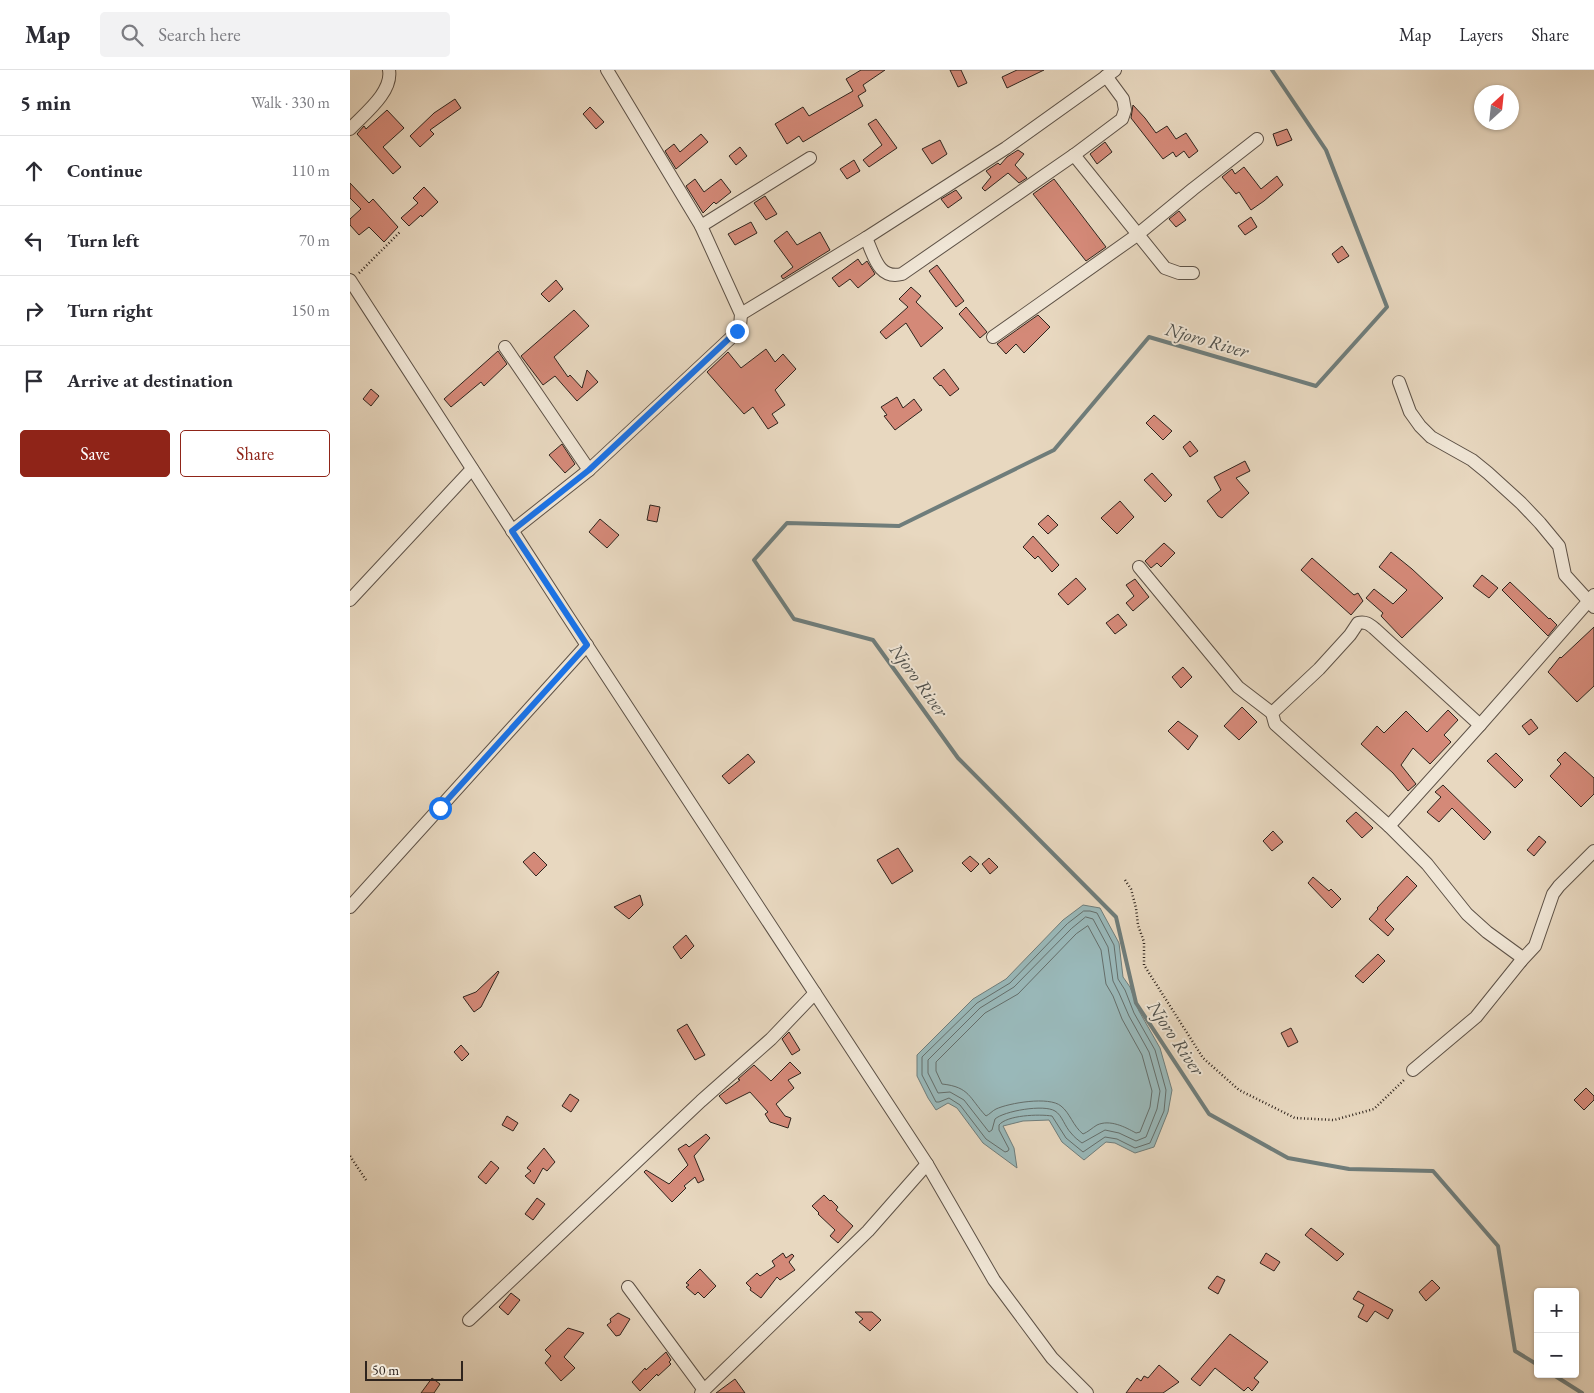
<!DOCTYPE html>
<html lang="en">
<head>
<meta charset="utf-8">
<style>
	:root { --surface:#fff; --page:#f2f2f3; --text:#2b2b33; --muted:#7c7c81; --line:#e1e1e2; --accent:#8f2418 }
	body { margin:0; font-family:"EB Garamond",serif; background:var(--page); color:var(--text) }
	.controls { position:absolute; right:15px; bottom:15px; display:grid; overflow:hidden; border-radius:5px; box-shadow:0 1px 4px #0004 }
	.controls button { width:45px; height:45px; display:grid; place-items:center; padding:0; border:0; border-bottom:1px solid var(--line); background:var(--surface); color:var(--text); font:25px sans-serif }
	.compass { position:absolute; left:1124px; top:15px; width:45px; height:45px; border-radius:50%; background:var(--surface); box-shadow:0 1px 4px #0004; rotate:27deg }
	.scale { position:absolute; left:15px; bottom:12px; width:98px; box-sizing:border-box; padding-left:5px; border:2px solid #2f241d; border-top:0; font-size:14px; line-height:18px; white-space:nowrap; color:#2f241d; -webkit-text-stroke:4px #f0e6d6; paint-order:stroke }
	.stop { position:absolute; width:15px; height:15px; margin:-11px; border:4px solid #1a73e8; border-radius:50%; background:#fff }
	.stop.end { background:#1a73e8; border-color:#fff; box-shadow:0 1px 5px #0008 }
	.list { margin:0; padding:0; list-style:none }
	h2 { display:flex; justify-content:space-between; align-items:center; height:65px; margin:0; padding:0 20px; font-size:21px }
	h2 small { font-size:16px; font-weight:400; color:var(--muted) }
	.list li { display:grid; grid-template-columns:32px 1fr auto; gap:15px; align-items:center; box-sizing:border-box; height:70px; padding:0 20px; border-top:1px solid var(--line) }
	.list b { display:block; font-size:19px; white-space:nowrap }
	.list em { font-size:16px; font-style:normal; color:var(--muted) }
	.actions { display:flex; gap:10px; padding:15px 20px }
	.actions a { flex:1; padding:11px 0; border:1px solid var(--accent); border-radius:5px; text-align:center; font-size:18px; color:var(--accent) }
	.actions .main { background:var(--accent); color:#fff }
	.icon { flex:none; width:28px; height:28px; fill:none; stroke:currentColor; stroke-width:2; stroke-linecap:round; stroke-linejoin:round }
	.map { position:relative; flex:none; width:1244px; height:1323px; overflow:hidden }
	header { display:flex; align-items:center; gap:30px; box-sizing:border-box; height:70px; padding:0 25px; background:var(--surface); border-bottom:1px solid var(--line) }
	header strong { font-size:24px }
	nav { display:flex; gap:28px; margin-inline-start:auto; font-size:18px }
	.search { width:350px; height:45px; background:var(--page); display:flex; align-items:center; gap:12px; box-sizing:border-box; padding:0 18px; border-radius:5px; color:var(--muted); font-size:19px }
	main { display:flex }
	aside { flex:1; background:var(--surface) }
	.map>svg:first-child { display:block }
	.water { fill:#99b8b9; stroke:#6f7d7b }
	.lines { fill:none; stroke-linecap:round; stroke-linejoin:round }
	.shore { stroke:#646e6b; stroke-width:1 }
	.stream { stroke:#6f7d7b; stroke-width:4 }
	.building { fill:#d48978; stroke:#2f241d }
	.minor-casing { stroke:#5d5146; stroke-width:14 }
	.path { stroke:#2f241d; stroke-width:2.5; stroke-dasharray:1 2.5; stroke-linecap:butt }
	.minor { stroke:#f0e6d6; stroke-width:12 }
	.route { stroke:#1a73e8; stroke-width:6 }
	.labels { text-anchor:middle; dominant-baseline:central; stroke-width:4; stroke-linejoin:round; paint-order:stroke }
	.water-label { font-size:19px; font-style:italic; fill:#4f504c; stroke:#f0e6d6 }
</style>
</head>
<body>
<header>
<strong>Map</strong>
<div class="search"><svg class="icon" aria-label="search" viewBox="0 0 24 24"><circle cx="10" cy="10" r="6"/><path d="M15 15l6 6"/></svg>Search here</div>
<nav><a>Map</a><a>Layers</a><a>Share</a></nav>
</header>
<main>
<aside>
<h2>5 min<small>Walk · 330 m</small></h2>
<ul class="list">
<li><svg class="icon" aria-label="ahead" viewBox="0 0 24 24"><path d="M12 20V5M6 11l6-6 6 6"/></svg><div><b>Continue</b></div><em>110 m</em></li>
<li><svg class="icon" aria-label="left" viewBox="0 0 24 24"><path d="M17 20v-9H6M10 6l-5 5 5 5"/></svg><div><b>Turn left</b></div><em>70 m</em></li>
<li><svg class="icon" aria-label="right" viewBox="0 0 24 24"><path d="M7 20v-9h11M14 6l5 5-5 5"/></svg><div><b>Turn right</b></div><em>150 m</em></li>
<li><svg class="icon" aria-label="arrive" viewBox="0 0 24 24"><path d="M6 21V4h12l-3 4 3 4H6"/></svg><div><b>Arrive at destination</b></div></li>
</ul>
<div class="actions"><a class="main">Save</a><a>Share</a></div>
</aside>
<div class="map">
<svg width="1244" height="1323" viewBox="0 0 1244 1323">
	<rect width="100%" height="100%" fill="#e8d8c0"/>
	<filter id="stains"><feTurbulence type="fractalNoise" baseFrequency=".004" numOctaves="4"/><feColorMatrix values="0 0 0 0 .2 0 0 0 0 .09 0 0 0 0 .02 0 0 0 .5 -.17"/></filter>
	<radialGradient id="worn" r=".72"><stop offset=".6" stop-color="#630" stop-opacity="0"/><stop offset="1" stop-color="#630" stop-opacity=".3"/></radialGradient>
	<path class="water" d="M733,835l17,3 19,35 4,34 7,10 9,24 21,37 12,42 -4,22 -14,35 -19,6 -20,-10 -9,-1 -22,18 -22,-18 -13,-22 -26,1 -20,5 11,22 3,20 -34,-25 -26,-35 -9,-5 -12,7 -8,-12 -11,-22v-21l56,-56 33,-20 57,-59z"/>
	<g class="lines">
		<g class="shore">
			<path d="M734,841h6l7,2 17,32 4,34 7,11 9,23 21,37 11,40 -2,21 -14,32 -15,5 -18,-9 -12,-2 -22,15 -17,-14 -14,-22c-13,-2 -45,-1 -53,9v5l10,19 -1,2 -3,1 -19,-13 -26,-34 -11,-7 -10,4h-3l-14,-27v-18l55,-54 33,-20 57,-59z"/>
			<path d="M736,847l7,2 15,28 5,34 6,12 10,23 20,36 11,39 -3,18 -11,28 -10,4 -17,-8 -14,-3 -23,13c-4,-3 -8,-6 -11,-10 -6,-6 -9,-18 -16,-22 -11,-7 -51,0 -60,8l-3,11 -3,2 -25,-32 -14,-8 -12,1 -10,-20v-13l52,-52 34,-21 57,-58z"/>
			<path d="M738,856l13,24 5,34 7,12 9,23 20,36 10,36 -2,16 -10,25 -4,1c-11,-6 -26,-14 -39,-8 -5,3 -9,7 -14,9 -10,-8 -13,-21 -22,-28 -12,-10 -52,-3 -65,3 -4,2 -6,5 -10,7 -17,-18 -16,-29 -44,-32l-6,-13v-9l49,-49 33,-19 58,-60z"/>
		</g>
		<g class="stream">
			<path d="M922,0l54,80 61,157 -71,79 -167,-49 -95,113 -155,76 -112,-3 -33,37 40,59 79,21 85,118 158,159 20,86 73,111 79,44 61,11 84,2 65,75 17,105 23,14"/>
			<path d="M1202,1304l30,19"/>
		</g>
	</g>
	<g class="building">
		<path d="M511,0h24l-22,15 3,6 -8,5 5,10 -60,36 -4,-6 -12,8 -12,-20 28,-17 6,9 44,-25 -7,-12z"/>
		<path d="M600,0h11l6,13 -9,4z"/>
		<path d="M667,0h27l-37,18 -5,-11z"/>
		<path d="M105,29l6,9 -31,22 4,4 -14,13 -10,-11 24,-23z"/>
		<path d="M783,35l12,13 11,15 11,-7 9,13 10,-6 12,18 -9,7 -5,-7 -8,6 -3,-5 -10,7 -32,-41z"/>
		<path d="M240,37l14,15 -8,7 -13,-15z"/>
		<path d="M37,40l17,18 -21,19 18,20 -8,7 -36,-40 7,-8 2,3z"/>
		<path d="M526,49l21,29 -28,19 -6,-7 19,-15 -14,-21z"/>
		<path d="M937,59l5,11 -15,6 -4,-12z"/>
		<path d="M351,64l7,8 -32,27 -11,-18 9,-7 6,8z"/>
		<path d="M590,70l7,14 -15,10 -10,-15z"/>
		<path d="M755,72l7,10 -15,12 -7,-10z"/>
		<path d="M390,77l7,9 -11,9 -7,-9z"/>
		<path d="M668,80l6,4 -9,11 12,13 -8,5 -11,-10 -23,18 -3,-3 9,-11 -5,-6 12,-8 2,2 7,-8z"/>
		<path d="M504,90l6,11 -13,8 -7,-10z"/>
		<path d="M894,97l17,22 16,-13 6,9 -19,16 -13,9 -12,-18 -3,2 -14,-17 10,-8 3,5z"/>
		<path d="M345,109l9,13 17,-13 10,13 -15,12 -2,-2 -11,11 -17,-27z"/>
		<path d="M704,109l52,68 -20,14 -53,-67z"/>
		<path d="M0,113l19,20 4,-4 25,28 -14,15 -15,-15 -10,8 -9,-10v-6l11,-10 -11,-11z"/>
		<path d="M74,117l14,15 -16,15 -1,-2 -12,11 -8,-8 17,-15 -5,-5z"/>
		<path d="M606,120l6,8 -14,10 -7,-9z"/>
		<path d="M415,126l12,18 -11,6 -12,-17z"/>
		<path d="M829,141l7,9 -10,7 -7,-8z"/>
		<path d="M901,147l6,10 -12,8 -7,-9z"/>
		<path d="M401,152l6,11 -22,12 -7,-11z"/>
		<path d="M437,161l10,14 23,-13 10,18 -47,29 -2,-3 12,-9 -19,-26z"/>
		<path d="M992,176l7,10 -11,7 -6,-9z"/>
		<path d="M508,189l4,6 5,-4 8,13 -17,14 -8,-9 -11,8 -7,-9z"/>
		<path d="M587,195l27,36 -8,6 -27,-36z"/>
		<path d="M206,210l7,9 -14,13 -8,-8z"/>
		<path d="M561,217l10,9 -5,6 27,26 -22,19 -15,-24 -20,16 -6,-7 28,-25 -9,-8z"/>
		<path d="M616,237l21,25 -7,6 -21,-24z"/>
		<path d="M224,240l15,16 -35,31 14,20 2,-2 12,13 5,-18 11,12 -21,19 -22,-25 -12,9 -22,-29z"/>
		<path d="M688,245l12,12 -26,26 -8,-9 -10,10 -9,-10z"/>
		<path d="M416,279l9,13 8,-8 13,15 -21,21 10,15 -13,9 6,9 -10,6 -15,-22 -9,7 -37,-42 21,-20 13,16z"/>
		<path d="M148,281l9,13 -23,22 -3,-4 -30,25 -7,-8z"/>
		<path d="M594,299l15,20 -9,7 -9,-11 -1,1 -7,-8z"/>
		<path d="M21,319l8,7 -8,10 -8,-7z"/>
		<path d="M547,327l6,11 11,-9 8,11 -27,20 -11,-14 3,-1 -6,-8z"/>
		<path d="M804,345l18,16 -9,9 -17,-17z"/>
		<path d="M840,371l8,10 -8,6 -7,-10z"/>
		<path d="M212,374l13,20 -10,9 -16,-18z"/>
		<path d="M895,391l5,10 -14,7 13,15 -27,25 -4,-2 -11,-15 14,-11 -7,-13z"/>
		<path d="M802,403l20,22 -7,7 -21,-22z"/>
		<path d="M770,431l14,16 -17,17 -16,-16z"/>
		<path d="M300,435l10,2 -3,15 -10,-2z"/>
		<path d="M698,445l10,10 -10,9 -10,-10z"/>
		<path d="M250,449l19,16 -12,13 -18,-16z"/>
		<path d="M683,466l26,29 -7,7 -14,-16 -3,3 -12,-12z"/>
		<path d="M814,473l11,10 -14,14 -4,-4 -6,5 -6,-7z"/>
		<path d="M1041,482l21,17 31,29 -41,40 -21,-22 2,-3 -17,-15 8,-9 19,15 14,-14 -28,-23z"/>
		<path d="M962,488l42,37 4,-2 5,8 -12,14 -50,-45z"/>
		<path d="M1132,505l16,13 -9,10 -16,-12z"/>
		<path d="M726,508l10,11 -18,16 -10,-11z"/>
		<path d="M785,509l14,18 -16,14 -7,-8 8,-7 -8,-11z"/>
		<path d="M1160,512l39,37 1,-1 7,7 -9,11 -46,-46z"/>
		<path d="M768,544l9,11 -12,9 -9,-11z"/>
		<path d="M1244,557v59l-17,16 -29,-30 12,-15 1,1z"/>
		<path d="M833,597l9,10 -11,11 -9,-11z"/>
		<path d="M892,637l15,15 -18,18 -15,-14z"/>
		<path d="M1098,640l10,10 -14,15 7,7 -21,22 -17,-16 -12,17 15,19 -8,7 -15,-18 -32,-29 16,-18 7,7 22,-22 21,21z"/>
		<path d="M1181,649l7,9 -9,7 -7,-9z"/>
		<path d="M828,651l20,15 -10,14 -20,-19z"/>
		<path d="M1215,682l29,26v16l-13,13 -31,-31 11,-12 -4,-4z"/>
		<path d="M1146,683l27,27 -8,8 -28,-27z"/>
		<path d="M398,684l7,8 -26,22 -7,-8z"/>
		<path d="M1093,715l48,47 -7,8 -32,-32 -13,14 -12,-10 14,-15 -6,-5z"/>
		<path d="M1006,742l17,16 -11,10 -16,-17z"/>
		<path d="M923,761l10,11 -11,9 -9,-10z"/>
		<path d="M1189,766l7,6 -12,14 -7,-6z"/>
		<path d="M548,778l15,23 -21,13 -15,-24z"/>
		<path d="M184,782l13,13 -11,11 -13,-14z"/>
		<path d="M620,786l9,8 -8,8 -9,-9z"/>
		<path d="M639,788l9,9 -8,7 -8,-10z"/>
		<path d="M1057,806l10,10 -32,34 9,9 -6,7 -19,-17 9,-10 -1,-1z"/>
		<path d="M963,807l16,14 2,-2 10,10 -9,9 -24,-25z"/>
		<path d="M290,825l3,10 -14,14 -15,-12z"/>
		<path d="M336,865l8,11 -13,13 -8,-12z"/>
		<path d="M1028,884l7,7 -22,22 -8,-7z"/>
		<path d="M148,901l1,1 -18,35 -7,5 -11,-15 13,-5z"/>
		<path d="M337,954l18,31 -10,5 -18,-30z"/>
		<path d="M941,958l7,14 -10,5 -7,-14z"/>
		<path d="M439,962l11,18 -8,5 -10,-16z"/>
		<path d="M111,975l8,9 -7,7 -8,-9z"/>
		<path d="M440,992l11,11 -13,7 6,8 -18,16 9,12 6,2 -3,10 -18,-6 -5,-8 3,-2 -18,-20 -24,12 -7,-8 21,-16 -2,-1 16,-14 17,16z"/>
		<path d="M1236,1018l8,8v4l-10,10 -10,-10z"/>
		<path d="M220,1024l9,6 -8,12 -9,-6z"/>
		<path d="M157,1046l11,7 -5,8 -11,-6z"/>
		<path d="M356,1064l4,4 -16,18 10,24 -6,3 -3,-6 -11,9 2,2 -14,14 -28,-30 2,-2 23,14 19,-19 -10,-16 8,-5 3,3z"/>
		<path d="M194,1078l11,14 -8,9 -4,-3 -9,16 -9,-8 6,-5 -4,-3z"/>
		<path d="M141,1091l8,7 -13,16 -8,-7z"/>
		<path d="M474,1125l6,6 1,-1 7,7 -2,3 17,16 -15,17 -8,-7 5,-6 -17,-16 1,-1 -7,-7z"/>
		<path d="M187,1128l8,6 -12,16 -8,-6z"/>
		<path d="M961,1158l33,26 -7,7 -32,-26z"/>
		<path d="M433,1183l3,5 6,-4 2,2 -5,6 6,8 -15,10 -3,-3 -16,21 -11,-8 1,-2 -5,-5 11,-10 3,3 15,-10 -3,-5z"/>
		<path d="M916,1183l14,9 -6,9 -14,-8z"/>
		<path d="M350,1199l16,17 -12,12 -6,-6 -3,3 -9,-8 3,-2 -3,-2z"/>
		<path d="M867,1206l8,4 -7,14 -10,-6z"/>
		<path d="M1082,1210l8,8 -14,13 -7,-9z"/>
		<path d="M1008,1221l35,19 -5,9 -13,-8 -8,11 -9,-5 6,-12 -11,-6z"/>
		<path d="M161,1223l9,7 -12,15 -9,-8z"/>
		<path d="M505,1242h17l9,8 -11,11 -11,-9 4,-3z"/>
		<path d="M268,1243l12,6 -10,16 -4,1 -9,-11 4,-3 -1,-3z"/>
		<path d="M218,1258l16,5 -20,24 11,11 -14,13 -16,-18 6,-7 -6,-6z"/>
		<path d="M880,1264l38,28 -14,16 5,4 -7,9 -4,-4 -4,4 -29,-23 -15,18 -9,-7z"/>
		<path d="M316,1282l5,8 -2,2 2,2 -13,12 -1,-2 -17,17 -8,-9 13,-14 1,2z"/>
		<path d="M809,1295l20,17 -16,11h-37l11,-15 4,3 3,-5 4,2z"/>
		<path d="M82,1308l8,6 -6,9h-13z"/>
		<path d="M385,1309l10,14h-29z"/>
	</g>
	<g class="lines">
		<defs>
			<g id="minor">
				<path d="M0,59c14,-15 43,-37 39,-59"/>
				<path d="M724,85l91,113 14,5h14"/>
				<path d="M351,156l109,-68"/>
				<path d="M516,168c8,17 12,42 36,36l172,-119 48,-36 3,-9 -2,-11 -17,-23"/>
				<path d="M0,210l215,332 362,552 67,116 58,78 35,35"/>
				<path d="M391,244l125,-76 140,-90 109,-78"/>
				<path d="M643,267l144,-102 56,-46 64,-50"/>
				<path d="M155,277l84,123"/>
				<path d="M1049,312l11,30 10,14 11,11 41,23 16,13 33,30 19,20 19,23 6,29 29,32"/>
				<path d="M162,461l77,-61 146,-136 5,-7 1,-13 -40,-88 -94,-156"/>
				<path d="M789,497l99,120 34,26"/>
				<path d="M0,530l122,-131"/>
				<path d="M1130,655l-105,-96c-6,-5 -10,-8 -17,-6l-8,12 -31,34 -47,44 3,11 114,102 38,38 40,50 20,18 33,24 1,5"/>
				<path d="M1039,756l91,-101 114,-130"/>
				<path d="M0,837l237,-262"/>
				<path d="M1063,1000l63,-53 45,-56 14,-15 18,-52 6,-8 35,-35"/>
				<path d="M278,1217l76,103"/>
				<path d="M119,1250l232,-219 70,-62 44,-46"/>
				<path d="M351,1323l167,-162 59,-67"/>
			</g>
		</defs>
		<use href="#minor" class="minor-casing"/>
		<g class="path">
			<path d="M9,203l42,-42"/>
			<path d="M775,810l6,9 5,19 2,17 6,17v23l59,93 36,32 56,28 39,2 40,-11 31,-30"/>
			<path d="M0,1086l16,24"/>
		</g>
		<use href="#minor" class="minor"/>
	</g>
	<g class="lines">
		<path class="route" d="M90,738l147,-163 -75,-114 77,-61 148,-139"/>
	</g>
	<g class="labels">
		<g class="water-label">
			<text transform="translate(857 270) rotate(16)">Njoro River</text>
			<text transform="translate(569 610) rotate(54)">Njoro River</text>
			<text transform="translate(826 968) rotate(56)">Njoro River</text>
		</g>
	</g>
	<rect width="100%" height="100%" filter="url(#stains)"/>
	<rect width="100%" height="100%" fill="url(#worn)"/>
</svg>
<div class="controls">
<button>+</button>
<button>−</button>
</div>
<svg class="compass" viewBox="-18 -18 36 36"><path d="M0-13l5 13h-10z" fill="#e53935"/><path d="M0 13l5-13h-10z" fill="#7c7c81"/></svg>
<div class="scale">50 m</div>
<div class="stop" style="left:90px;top:738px"></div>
<div class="stop end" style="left:387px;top:261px"></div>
</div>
</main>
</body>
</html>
